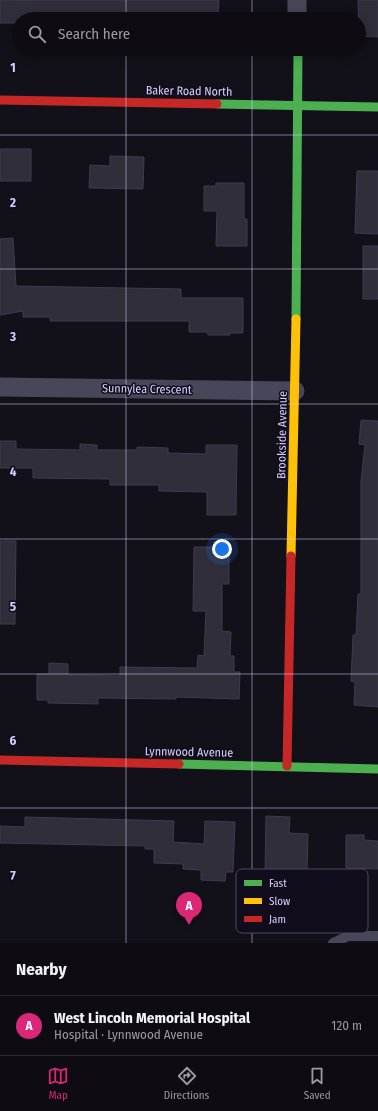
<!DOCTYPE html>
<html lang="en">
<head>
<meta charset="utf-8">
<style>
	:root { --surface:#0e0c12; --page:#1c1a20; --text:#f1f3f6; --muted:#9b9b9f; --line:#2e2c32; --accent:#db2777 }
	body { margin:0; font-family:"Fira Sans Condensed",sans-serif; background:var(--page); color:var(--text) }
	.you { position:absolute; left:222px; top:549px; width:14px; height:14px; margin:-10px; border:3px solid #fff; border-radius:50%; background:#1a73e8; box-shadow:0 0 0 6px #1a73e833 }
	.badge { display:grid; place-items:center; width:26px; height:26px; border-radius:50%; background:var(--accent); color:#fff; font-size:13px; font-weight:700 }
	.pin { position:absolute; translate:-50% -33px; filter:drop-shadow(0 1px 2px #0008) }
	.pin::after { content:''; position:absolute; top:21px; width:14px; height:12px; background:inherit; clip-path:polygon(0 0,100% 0,50% 100%) }
	.list { margin:0; padding:0; list-style:none }
	h2 { display:flex; justify-content:space-between; align-items:center; height:52px; margin:0; padding:0 16px; font-size:17px }
	h2 small { font-size:13px; font-weight:400; color:var(--muted) }
	.list li { display:grid; grid-template-columns:26px 1fr auto; gap:12px; align-items:center; box-sizing:border-box; height:60px; padding:0 16px; border-top:1px solid var(--line) }
	.list b { display:block; font-size:15px; white-space:nowrap }
	.list p { margin:0; font-size:13px; white-space:nowrap; color:var(--muted) }
	.list em { font-size:13px; font-style:normal; color:var(--muted) }
	.icon { flex:none; width:22px; height:22px; fill:none; stroke:currentColor; stroke-width:2; stroke-linecap:round; stroke-linejoin:round }
	.map { position:relative; flex:none; width:378px; height:943px; overflow:hidden }
	.search { position:absolute; background:var(--surface); box-shadow:0 2px 10px #0003; left:12px; right:12px; top:12px; height:44px; display:flex; align-items:center; gap:10px; box-sizing:border-box; padding:0 14px; border-radius:22px; color:var(--muted); font-size:15px }
	.sheet { height:112px; background:var(--surface) }
	nav { display:flex; justify-content:space-around; align-items:center; box-sizing:border-box; height:56px; border-top:1px solid var(--line); background:var(--surface); font-size:11px; color:var(--muted) }
	nav a { display:grid; justify-items:center; gap:2px }
	nav .on { color:var(--accent) }
	.map>svg:first-child { display:block }
	.building { fill:#312e3b; stroke:#403b4c }
	.lines { fill:none; stroke-linecap:round; stroke-linejoin:round }
	.lane { stroke:#484659; stroke-width:10 }
	.street { stroke:#484659; stroke-width:19 }
	.fast { stroke:#4caf50; stroke-width:9 }
	.slow { stroke:#ffc107; stroke-width:9 }
	.jam { stroke:#c62828; stroke-width:9 }
	.grid { fill:none; stroke:#d6cefa; stroke-width:1; stroke-opacity:0.55 }
	.labels { text-anchor:middle; dominant-baseline:central; stroke-width:3; stroke-linejoin:round; paint-order:stroke }
	.street-label { font-size:12px; fill:#d6cefa; stroke:#110d1c }
	.key { fill:#110d1c; stroke:#4c475f; stroke-width:1 }
	.key-label { font-size:11px; fill:#d6cefa }
	.grid-label { font-size:13px; text-anchor:middle; font-weight:bold; fill:#d6cefa; stroke:#110d1c; stroke-width:3; stroke-linejoin:round; paint-order:stroke }
</style>
</head>
<body>
<div class="map">
<svg width="378" height="943" viewBox="0 0 378 943">
	<rect width="100%" height="100%" fill="#121018"/>
	<g class="building">
		<path d="M0,0h219l-1,19h-199v4h-19z"/>
		<path d="M358,0h20v37l-19,-1z"/>
		<rect x="0" y="149" width="31" height="32"/>
		<path d="M110,156l34,1 -1,32 -54,-1 1,-23 20,1z"/>
		<path d="M357,171h21v63l-23,-1z"/>
		<path d="M216,183h28v36h3v27h-31l1,-35h-13v-25h12z"/>
		<path d="M13,238l3,48 165,3v9h62v35h-13v2h-22l-1,-3h-18v-11h-139v-4h-27v-6l-23,4v-76z"/>
		<rect x="363" y="246" width="15" height="53"/>
		<path d="M361,420l17,1v286l-24,-2 1,-23 -4,-1 2,-46h3l2,-41h3v-113l4,-36 -6,-1z"/>
		<path d="M0,441h16v8l64,1v-6l17,1v5h40v-3l31,1v5l38,1v-9h31l-1,70h-29v-23l-48,-1v-6h-49v-6l-77,-1v-10h-33z"/>
		<path d="M0,541h16l-1,83h-15z"/>
		<path d="M194,547h35v37h-7v47l9,1 -1,24h4v16h6l-1,27 -63,-2v2l-78,-1v6l-50,-1v-3h-11v-26h12v-11l19,1v11l52,1v-9l77,1 1,-13 6,1 2,-45h-13z"/>
		<path d="M266,816l24,1 -1,16 19,1 -1,42 -42,-1z"/>
		<path d="M25,817l149,4 -1,21 31,2 1,-23 30,1 -2,50h-7l-1,9 -24,-1v-10l-18,-1v-5l-29,-1v-14h-9v-3l-145,-3v-17l25,1z"/>
		<path d="M346,835h18v5l14,1v28l-32,-1z"/>
	</g>
	<g class="lines">
		<path class="lane" d="M333,943l15,-7h30"/>
		<g class="street">
			<path d="M297,0v19"/>
			<path d="M0,387l295,4"/>
		</g>
		<g class="fast">
			<path d="M217,104l161,3"/>
			<path d="M296,319l2,-270"/>
			<path d="M179,764l199,5"/>
		</g>
		<path class="slow" d="M291,556l5,-237"/>
		<g class="jam">
			<path d="M0,100l217,4"/>
			<path d="M0,760l179,4"/>
			<path d="M287,766l4,-210"/>
		</g>
	</g>
	<path class="grid" d="M126,0v19M252,0v19M126,49v894M252,49v894M0,135h378M0,269h378M0,404h378M0,539h378M0,674h378M0,808h378"/>
	<g class="labels">
		<g class="street-label">
			<text transform="translate(189 91) rotate(1)">Baker Road North</text>
			<text transform="translate(147 389) rotate(1)">Sunnylea Crescent</text>
			<text transform="translate(282 435) rotate(-89)">Brookside Avenue</text>
			<text transform="translate(189 752) rotate(1)">Lynnwood Avenue</text>
		</g>
	</g>
	<rect x="236" y="869" width="132" height="64" rx="6" class="key"/>
	<rect x="244" y="880" width="18" height="6" fill="#4caf50"/>
	<rect x="244" y="898" width="18" height="6" fill="#ffc107"/>
	<rect x="244" y="916" width="18" height="6" fill="#c62828"/>
	<g class="key-label">
		<text x="269" y="887">Fast</text>
		<text x="269" y="905">Slow</text>
		<text x="269" y="923">Jam</text>
	</g>
	<g class="grid-label">
		<text x="13" y="72">1</text>
		<text x="13" y="207">2</text>
		<text x="13" y="341">3</text>
		<text x="13" y="476">4</text>
		<text x="13" y="611">5</text>
		<text x="13" y="745">6</text>
		<text x="13" y="880">7</text>
	</g>
</svg>
<div class="you"></div>
<div class="pin badge" style="left:189px;top:925px">A</div>
<div class="search"><svg class="icon" aria-label="search" viewBox="0 0 24 24"><circle cx="10" cy="10" r="6"/><path d="M15 15l6 6"/></svg>Search here</div>
</div>
<section class="sheet">
<h2>Nearby<small></small></h2>
<ul class="list">
<li><span class="badge">A</span><div><b>West Lincoln Memorial Hospital</b><p>Hospital · Lynnwood Avenue</p></div><em>120 m</em></li>
</ul>
</section>
<nav>
<a class="on"><svg class="icon" aria-label="map" viewBox="0 0 24 24"><path d="M3 6l6-2 6 2 6-2v14l-6 2-6-2-6 2zM9 4v14M15 6v14"/></svg>Map</a>
<a><svg class="icon" aria-label="directions" viewBox="0 0 24 24"><path d="M12 3l9 9-9 9-9-9zM9 14v-3h6M13 9l2 2-2 2"/></svg>Directions</a>
<a><svg class="icon" aria-label="saved" viewBox="0 0 24 24"><path d="M7 4h10v16l-5-4-5 4z"/></svg>Saved</a>
</nav>
</body>
</html>
